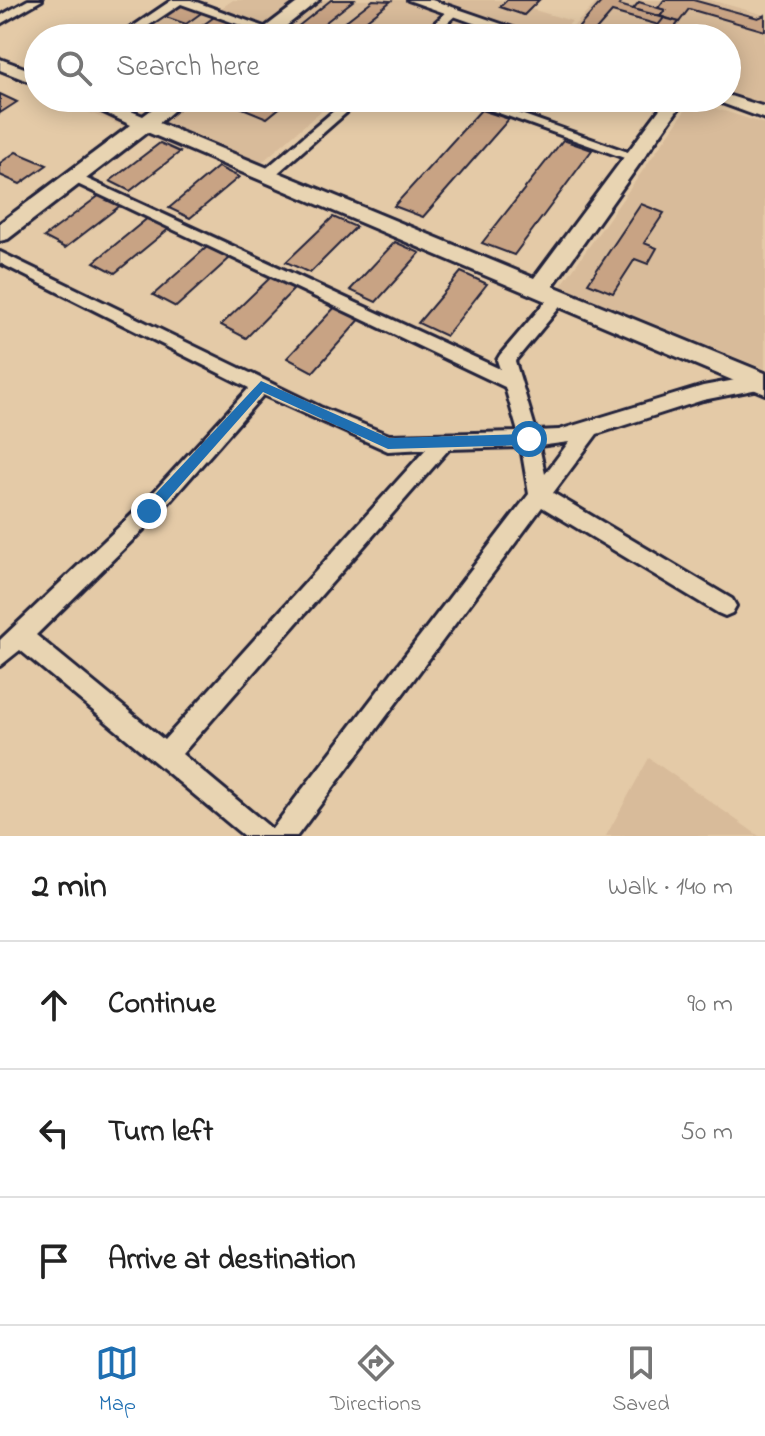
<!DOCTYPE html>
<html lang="en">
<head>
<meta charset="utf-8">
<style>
	:root { --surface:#fff; --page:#f6f6f6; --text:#222; --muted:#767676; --line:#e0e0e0; --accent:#1f6fb2 }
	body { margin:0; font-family:"Indie Flower",sans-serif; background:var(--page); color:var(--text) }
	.stop { position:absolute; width:24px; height:24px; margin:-18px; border:6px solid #1f6fb2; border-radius:50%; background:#fff }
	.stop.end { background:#1f6fb2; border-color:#fff; box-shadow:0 2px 8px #0008 }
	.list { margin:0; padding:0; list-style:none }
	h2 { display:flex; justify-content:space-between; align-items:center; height:104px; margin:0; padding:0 32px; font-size:34px }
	h2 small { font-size:26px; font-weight:400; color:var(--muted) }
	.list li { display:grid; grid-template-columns:52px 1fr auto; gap:24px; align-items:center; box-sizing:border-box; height:128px; padding:0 32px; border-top:2px solid var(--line) }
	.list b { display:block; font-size:30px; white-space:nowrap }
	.list em { font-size:26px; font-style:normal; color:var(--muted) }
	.icon { flex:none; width:44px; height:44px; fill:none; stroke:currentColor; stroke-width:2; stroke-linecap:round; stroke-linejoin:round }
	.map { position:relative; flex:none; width:765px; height:836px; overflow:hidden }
	.search { position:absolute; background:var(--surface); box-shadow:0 4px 20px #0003; left:24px; right:24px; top:24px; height:88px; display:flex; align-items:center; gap:20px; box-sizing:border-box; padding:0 28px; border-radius:44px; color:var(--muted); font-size:30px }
	.sheet { height:488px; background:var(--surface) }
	nav { display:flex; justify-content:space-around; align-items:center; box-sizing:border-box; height:112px; border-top:2px solid var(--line); background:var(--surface); font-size:22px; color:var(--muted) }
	nav a { display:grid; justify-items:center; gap:4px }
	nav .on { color:var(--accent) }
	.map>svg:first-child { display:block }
	.built { fill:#d8bb9a }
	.building { fill:#c8a384; stroke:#22223b; stroke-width:2 }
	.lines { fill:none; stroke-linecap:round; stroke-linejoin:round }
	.street-casing { stroke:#22223b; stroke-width:6 }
	.secondary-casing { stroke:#22223b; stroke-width:6 }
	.street { fill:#e8d4b2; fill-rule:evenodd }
	.secondary { fill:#e8d4b2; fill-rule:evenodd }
	.route { fill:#1f6fb2 }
</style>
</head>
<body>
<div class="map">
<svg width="765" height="836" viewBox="0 0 765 836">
	<rect width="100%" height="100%" fill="#e4caa7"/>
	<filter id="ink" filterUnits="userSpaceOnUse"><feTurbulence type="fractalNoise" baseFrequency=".0125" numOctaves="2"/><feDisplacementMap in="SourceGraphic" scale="16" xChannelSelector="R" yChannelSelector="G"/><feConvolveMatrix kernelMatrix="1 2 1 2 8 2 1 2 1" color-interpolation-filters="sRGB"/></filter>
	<g filter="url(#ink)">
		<g class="built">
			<path d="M170,0h22l28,9 13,-9h267l72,21 -15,17h-96l-41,-13 -15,13h-297z"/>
			<path d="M599,0h111l55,15v89l-38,-12v-54h-165z"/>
			<path d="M53,98h283l-90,78z"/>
			<path d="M692,101l73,23v245l-204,-83z"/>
			<path d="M649,758l110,78h-153z"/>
		</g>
		<g class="building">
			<path d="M331,0h23l-42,33 -16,-5z"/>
			<path d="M373,0l18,1 -47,37h-20z"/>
			<path d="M507,0h32l-15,15 -24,-8z"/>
			<path d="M603,0h20l-4,5 45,13 -5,7 -47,-13 -23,26 -18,-2z"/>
			<path d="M664,0h29l65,18 7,-3v16l-76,-22 -10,13 -19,-6 5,-6 -7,-2z"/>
			<path d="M639,2l19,6 7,2 -5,6 -27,-7z"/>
			<path d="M182,3l22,8 -18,13 -23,-8z"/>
			<path d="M217,15l26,8 -20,15h-38z"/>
			<path d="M664,18l15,4 -13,16h-18z"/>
			<path d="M0,94l17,8 -17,11z"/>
			<path d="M218,98h62l8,3 -21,17z"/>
			<path d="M481,110l28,9 -86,98 -29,-11z"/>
			<path d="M563,140l29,10 -78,105 -32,-12z"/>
			<path d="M160,143l20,9 -50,39 -20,-10z"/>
			<path d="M16,152l31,13 -27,19 -20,-9v-12z"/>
			<path d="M218,167l21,10 -49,41 -21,-10z"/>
			<path d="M100,195l21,10 -56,43 -21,-11z"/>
			<path d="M641,204l23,9 -20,30 13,5 -9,16 -13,-5 -22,34 -25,-10z"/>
			<path d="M149,217l22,10 -56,46 -21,-11z"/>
			<path d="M333,217l23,10 -46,46 -24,-11z"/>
			<path d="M395,242l25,11 -44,49 -26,-12z"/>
			<path d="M207,247l23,11 -54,49 -23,-12z"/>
			<path d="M461,272l26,12 -41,52 -28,-13z"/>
			<path d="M274,274l24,11 -52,53 -25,-13z"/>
			<path d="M338,304l25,12 -50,56 -26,-14z"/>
		</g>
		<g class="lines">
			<defs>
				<g id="street">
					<path d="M28,0h14l-42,24v-8z"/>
					<path d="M172,0h19l103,38h-17l-96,-34 -51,34h-14z"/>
					<path d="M449,10l10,2 -28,26h-13z"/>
					<path d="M349,98h14l-91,80h-10v-6z"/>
					<path d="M457,98h19l166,59 -7,4 -5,-1z"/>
					<path d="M74,173l426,196 -3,-9 3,-5 52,-61h12l2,4 -2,4 -49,59 21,70 23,-1 144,-44 54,-10 6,2v10l-60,12 -106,34 -44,59 179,106 4,7 -4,7 -7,3 -7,-3 -176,-106 -245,329h-53l-224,-186 -20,16v-26l142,-135 107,-117 -249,-125v-11l320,155 69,28 129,-3 -13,-45 -436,-207v-6zM263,395l125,56 38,-2 -262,291 -128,-105 120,-118zM569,442l-24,32 -6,-28zM521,447l8,47 -257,335 -90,-75 267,-305z"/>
				</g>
				<g id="secondary">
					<path d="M301,0h18l-48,38h-20z"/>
					<path d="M408,0h24l110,38h-26z"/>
					<path d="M0,59l38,14v12l-38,-15z"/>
					<path d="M727,95l38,12v12l-57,-21h19z"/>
					<path d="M74,98h25l44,18 24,-18h21l-29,25 375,155 134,-180h18l-133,188 212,87v21l-618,-262 -139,107 -8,2v-18l131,-98z"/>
				</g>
			</defs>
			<use href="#street" class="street-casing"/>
			<use href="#secondary" class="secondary-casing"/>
			<use href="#street" class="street"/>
			<use href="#secondary" class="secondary"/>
		</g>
	</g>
	<path class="route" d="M261,381l128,57 140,-4 6,5 -6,6 -141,4 -125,-57 -109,123h-10v-9z"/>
</svg>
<div class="stop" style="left:529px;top:439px"></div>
<div class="stop end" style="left:149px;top:511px"></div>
<div class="search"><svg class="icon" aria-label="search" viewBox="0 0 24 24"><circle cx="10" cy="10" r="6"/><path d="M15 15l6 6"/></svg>Search here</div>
</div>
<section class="sheet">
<h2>2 min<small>Walk · 140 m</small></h2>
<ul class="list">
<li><svg class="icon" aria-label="ahead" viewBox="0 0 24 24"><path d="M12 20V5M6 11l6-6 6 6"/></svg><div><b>Continue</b></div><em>90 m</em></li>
<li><svg class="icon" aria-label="left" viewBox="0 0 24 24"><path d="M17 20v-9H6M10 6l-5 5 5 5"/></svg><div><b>Turn left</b></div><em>50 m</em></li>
<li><svg class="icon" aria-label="arrive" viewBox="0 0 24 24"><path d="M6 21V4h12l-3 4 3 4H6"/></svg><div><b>Arrive at destination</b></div></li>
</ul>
</section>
<nav>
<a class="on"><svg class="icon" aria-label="map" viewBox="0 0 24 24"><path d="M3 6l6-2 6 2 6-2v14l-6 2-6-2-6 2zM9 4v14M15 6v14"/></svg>Map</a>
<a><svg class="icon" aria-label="directions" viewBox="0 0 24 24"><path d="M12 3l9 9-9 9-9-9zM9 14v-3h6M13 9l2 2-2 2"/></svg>Directions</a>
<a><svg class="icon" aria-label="saved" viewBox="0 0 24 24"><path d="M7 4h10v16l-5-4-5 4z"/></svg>Saved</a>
</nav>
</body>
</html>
